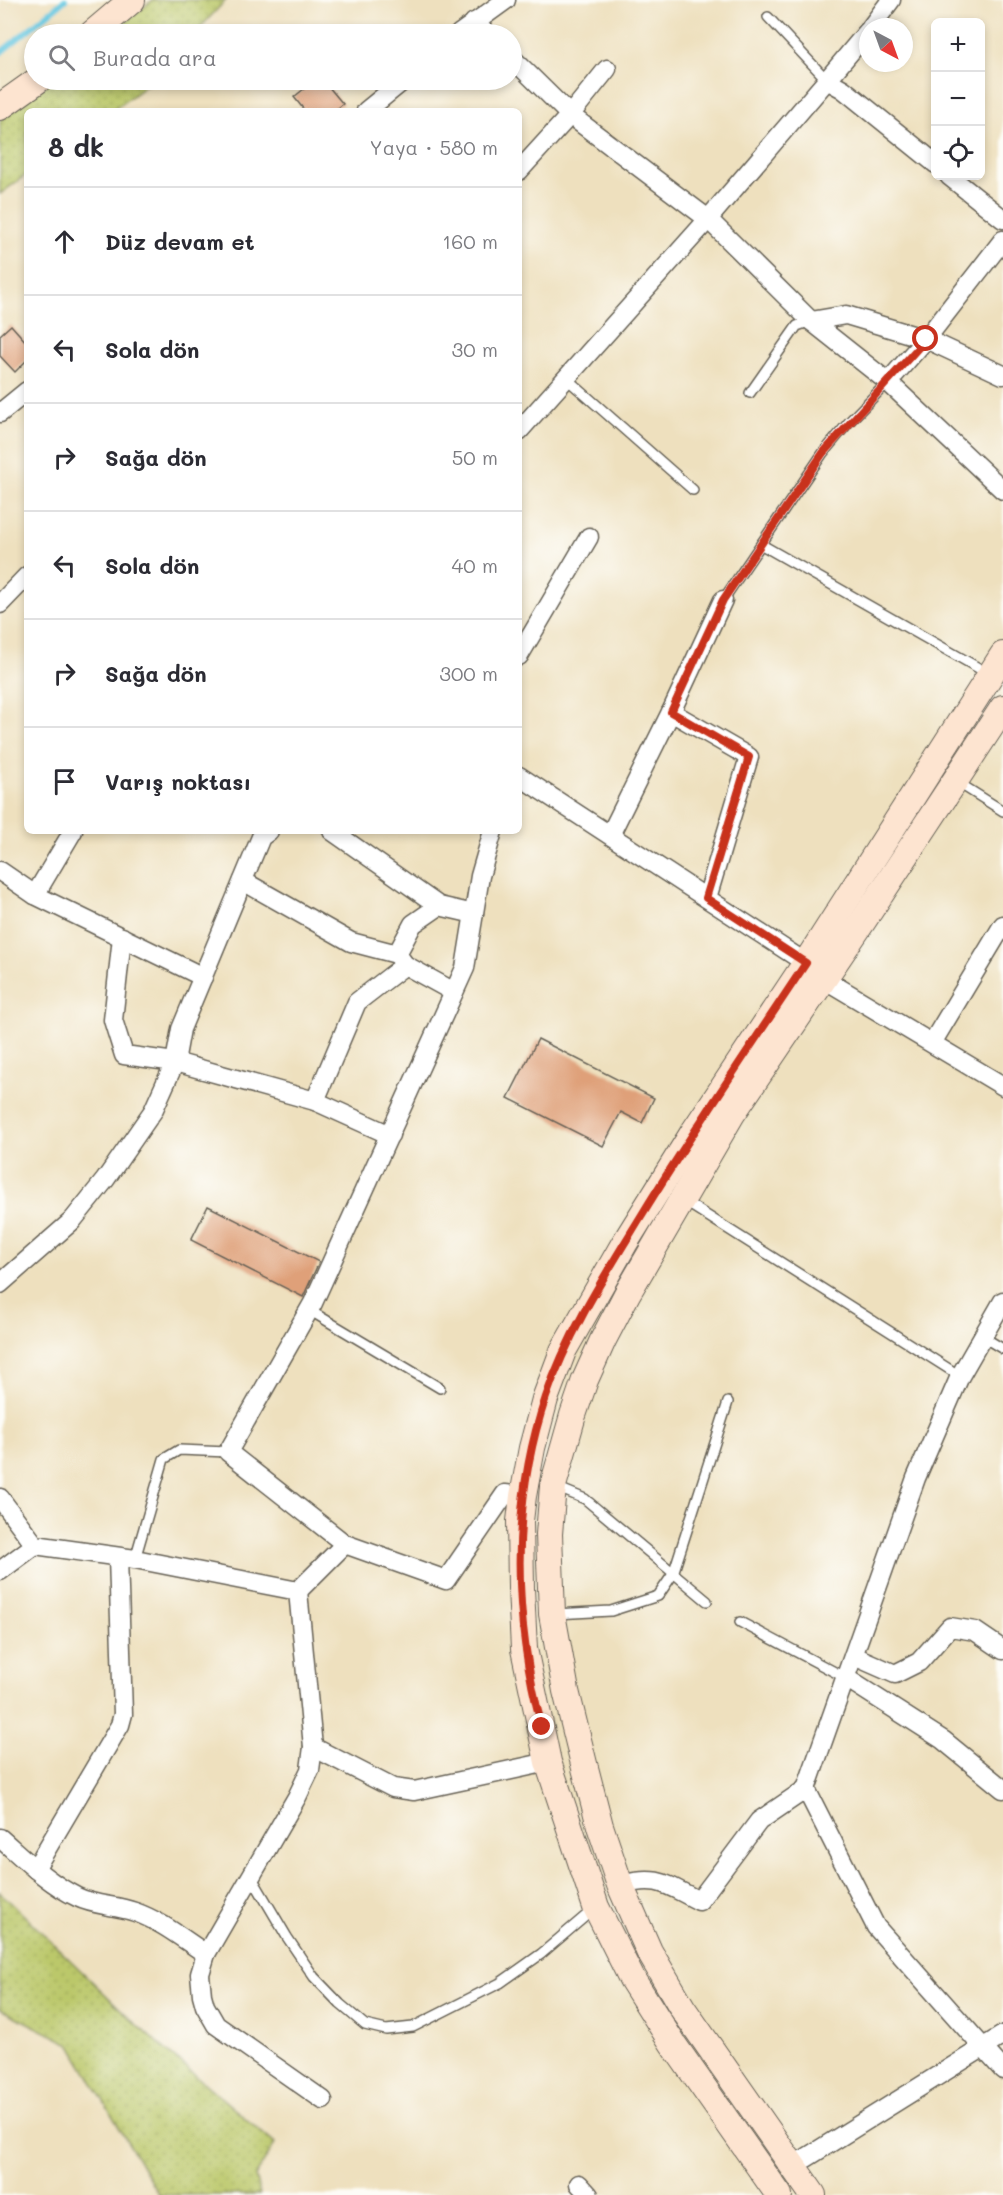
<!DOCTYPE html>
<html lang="tr">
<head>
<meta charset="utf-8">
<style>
	:root { --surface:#fff; --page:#f7f7f7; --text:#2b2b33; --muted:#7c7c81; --line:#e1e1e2 }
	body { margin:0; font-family:Mali,sans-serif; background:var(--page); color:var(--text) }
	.controls { position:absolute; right:18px; top:18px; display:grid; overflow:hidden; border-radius:9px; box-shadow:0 3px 9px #0003 }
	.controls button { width:54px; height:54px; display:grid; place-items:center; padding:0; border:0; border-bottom:2px solid var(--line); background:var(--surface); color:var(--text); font:30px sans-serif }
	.compass { position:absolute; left:859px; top:18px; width:54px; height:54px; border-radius:50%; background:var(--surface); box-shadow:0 3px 9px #0003; rotate:139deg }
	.stop { position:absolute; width:18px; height:18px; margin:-14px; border:4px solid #c8321e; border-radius:50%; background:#fff }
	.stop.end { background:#c8321e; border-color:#fff; box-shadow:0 2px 6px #0008 }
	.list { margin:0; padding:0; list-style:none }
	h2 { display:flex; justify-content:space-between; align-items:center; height:78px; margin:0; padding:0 24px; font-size:26px }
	h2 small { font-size:20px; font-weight:400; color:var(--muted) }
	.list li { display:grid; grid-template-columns:39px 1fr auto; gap:18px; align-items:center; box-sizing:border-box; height:108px; padding:0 24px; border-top:2px solid var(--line) }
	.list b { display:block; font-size:22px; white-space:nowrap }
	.list em { font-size:20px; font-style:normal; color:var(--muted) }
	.icon { flex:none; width:33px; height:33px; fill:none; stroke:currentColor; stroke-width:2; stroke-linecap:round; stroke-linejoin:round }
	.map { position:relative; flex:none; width:1003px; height:2195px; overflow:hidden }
	.search { position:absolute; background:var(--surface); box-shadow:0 3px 9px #0003; left:24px; top:24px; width:498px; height:66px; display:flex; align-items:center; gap:15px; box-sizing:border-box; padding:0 21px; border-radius:33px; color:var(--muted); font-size:22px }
	.panel { position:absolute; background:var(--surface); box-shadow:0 3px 9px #0003; left:24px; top:108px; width:498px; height:726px; border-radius:9px }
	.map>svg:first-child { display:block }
	.grass { fill:url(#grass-dots); stroke:#6c7243; stroke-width:1.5 }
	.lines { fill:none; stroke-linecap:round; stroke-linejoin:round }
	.stream { stroke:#62c6e0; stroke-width:6 }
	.building { fill:#dfa079 }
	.lane-casing { stroke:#666155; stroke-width:12 }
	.street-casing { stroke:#666155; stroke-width:21 }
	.secondary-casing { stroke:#666155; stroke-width:28 }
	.lane { stroke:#fff; stroke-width:9 }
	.street { stroke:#fff; stroke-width:18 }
	.secondary { stroke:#fde4d0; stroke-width:26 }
	.route { stroke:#c8321e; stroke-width:8 }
</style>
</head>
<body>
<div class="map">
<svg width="1003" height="2195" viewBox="0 0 1003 2195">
	<defs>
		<pattern id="grass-dots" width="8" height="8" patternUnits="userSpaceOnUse" patternTransform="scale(1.5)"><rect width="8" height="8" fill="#bbc86a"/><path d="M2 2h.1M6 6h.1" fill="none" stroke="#a0ab5b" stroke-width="1.8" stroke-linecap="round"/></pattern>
	</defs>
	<rect width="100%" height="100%" fill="#fdfcf7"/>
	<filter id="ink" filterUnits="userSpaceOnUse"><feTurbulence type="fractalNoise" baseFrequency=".0167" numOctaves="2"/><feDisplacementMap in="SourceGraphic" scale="12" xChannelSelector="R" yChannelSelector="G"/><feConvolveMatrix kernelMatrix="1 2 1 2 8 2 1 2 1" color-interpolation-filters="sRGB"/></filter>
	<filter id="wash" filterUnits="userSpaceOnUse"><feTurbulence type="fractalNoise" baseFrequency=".008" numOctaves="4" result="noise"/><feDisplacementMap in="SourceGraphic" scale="24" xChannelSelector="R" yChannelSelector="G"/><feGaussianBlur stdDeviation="1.35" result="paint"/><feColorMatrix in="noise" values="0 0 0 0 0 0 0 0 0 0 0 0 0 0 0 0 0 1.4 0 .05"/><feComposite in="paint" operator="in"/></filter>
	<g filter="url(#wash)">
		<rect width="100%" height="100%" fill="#eee0be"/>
		<g class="grass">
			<path d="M153,0h73l-32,34h-85z"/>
			<path d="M52,80h101l-41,31h-85v63l-27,20v-74z"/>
			<path d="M0,1892l137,133 138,119 -20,32 5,19h-101l-89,-151 -70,-35z"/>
		</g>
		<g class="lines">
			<path class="stream" d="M0,53l65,-53"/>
		</g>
		<g id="blocks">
			<g class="building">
				<path d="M315,80h8l20,24 -9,7h-29l-11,-14z"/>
				<path d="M11,325l16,18v17l-12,12 -15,-16v-21z"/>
				<path d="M538,1039l116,59 -12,25 -21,-11 -18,34 -95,-48z"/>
				<path d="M208,1206l111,56 -16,35 -112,-57z"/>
			</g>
		</g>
	</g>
	<g filter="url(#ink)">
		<use href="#blocks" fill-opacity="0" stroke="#666155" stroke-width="1.5"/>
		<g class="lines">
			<defs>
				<g id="lane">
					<path d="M768,17l59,63"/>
					<path d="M566,378l127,112"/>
					<path d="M750,393l47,-67 14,-5"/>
					<path d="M762,545l227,129"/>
					<path d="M723,600l100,-147 26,-31 39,-40"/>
					<path d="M957,782l46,29"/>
					<path d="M684,1201l276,175"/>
					<path d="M309,1310l131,78"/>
					<path d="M983,1337l20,12"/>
					<path d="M556,1487l29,12 122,102"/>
					<path d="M135,1559l29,-100 15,-9 49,2"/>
					<path d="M555,1614l56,-3 47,-15 15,-22 55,-172"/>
					<path d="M740,1622l106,56"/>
					<path d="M251,1876l36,61 27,40 26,27 25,21 21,5 27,-3 87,-44 41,-29 54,-46"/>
				</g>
				<g id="street">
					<path d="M474,22l13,12"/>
					<path d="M871,27l20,-27"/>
					<path d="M459,34l47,-34"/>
					<path d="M512,58l58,57 138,104 103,102 77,61 115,108"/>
					<path d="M827,80l41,-49"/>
					<path d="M366,111l38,-31"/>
					<path d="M519,171l51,-56 37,-46"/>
					<path d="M949,176l54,43"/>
					<path d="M811,321l35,-6 80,24 77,36"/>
					<path d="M888,382l38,-43 77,-99"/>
					<path d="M0,413l27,-22"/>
					<path d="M519,431l184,-206 124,-145 16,9 93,75"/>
					<path d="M0,604l27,-28"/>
					<path d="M519,656l70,-119"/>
					<path d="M671,712l52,-112"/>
					<path d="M519,776l287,187 18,16 179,107"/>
					<path d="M332,831l107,75"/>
					<path d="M493,831l-13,45 -15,92 -152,335 -85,149 117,92 101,36 59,-86 18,2"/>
					<path d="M610,835l61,-123 78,45 -42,141"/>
					<path d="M0,871l35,24 168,82"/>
					<path d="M243,881l108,61 46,12"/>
					<path d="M35,895l38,-64"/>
					<path d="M122,937l-9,83 11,35 51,7 140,39 75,34"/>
					<path d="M454,992l-49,-27 -8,-11 16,-30 26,-18 35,8"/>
					<path d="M932,1043l71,-118"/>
					<path d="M315,1101l42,-99 48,-37"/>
					<path d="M0,1284l72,-63 33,-41 48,-69 22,-49 6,-33 80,-192 8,-6"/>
					<path d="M0,1498l35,47 -35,26"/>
					<path d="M35,1545l100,14 163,32 47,-47"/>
					<path d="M298,1591l15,156 -3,23 -13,27 -91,157 -6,20 2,21 3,11 11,19 107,75"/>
					<path d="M854,1656l41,18 24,-12 31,-35 25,4 28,19"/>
					<path d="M846,1678l97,62 60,49"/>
					<path d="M313,1747l80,41 21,3 134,-29"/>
					<path d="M806,1789l110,-311 44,-102 43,-75"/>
					<path d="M0,1838c24,21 48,45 77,59 18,9 39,8 58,15 26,9 48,27 71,42"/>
					<path d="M35,1869l85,-144 3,-11 -5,-157"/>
					<path d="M620,1885c39,-10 45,-1 79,16l60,-80 47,-32 70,138 127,143"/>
					<path d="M791,2165l15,-7 197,-123"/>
					<path d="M579,2184l10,11"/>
				</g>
				<g id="secondary">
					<path d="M92,34l40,-34"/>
					<path d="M0,107l38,-27"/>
					<path d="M779,2195l-106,-151 -41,-65 -36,-72 -48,-145 -24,-113 -3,-61 -1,-67 3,-25 9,-48 13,-49 18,-48 61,-107 69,-111 113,-170 197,-308"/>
					<path d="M813,2195l-130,-186 -34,-58 -29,-66 -20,-59 -16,-62 -18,-73 -14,-77 -3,-80 4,-48 20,-71 12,-35 18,-40 24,-46 105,-180 131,-193 140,-213"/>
				</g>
			</defs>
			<use href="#lane" class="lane-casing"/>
			<use href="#street" class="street-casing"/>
			<use href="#secondary" class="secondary-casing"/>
			<use href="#lane" class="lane"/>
			<use href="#street" class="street"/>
			<use href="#secondary" class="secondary"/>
		</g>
	</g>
	<g class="lines" filter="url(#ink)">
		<path class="route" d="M542,1727c-29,-107 -32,-224 4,-330 22,-65 61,-125 97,-184 52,-85 108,-167 163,-250l-100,-65 43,-141 -78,-45 52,-112 100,-147 103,-114"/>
	</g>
</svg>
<div class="controls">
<button>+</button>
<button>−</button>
<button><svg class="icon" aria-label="locate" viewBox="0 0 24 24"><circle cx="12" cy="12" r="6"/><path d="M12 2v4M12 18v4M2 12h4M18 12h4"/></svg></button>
</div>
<svg class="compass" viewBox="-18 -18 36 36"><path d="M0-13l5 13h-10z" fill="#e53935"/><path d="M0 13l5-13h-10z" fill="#7c7c81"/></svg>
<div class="stop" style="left:926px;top:339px"></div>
<div class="stop end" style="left:542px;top:1727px"></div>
<div class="search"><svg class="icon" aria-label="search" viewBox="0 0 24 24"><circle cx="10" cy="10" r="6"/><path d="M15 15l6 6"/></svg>Burada ara</div>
<section class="panel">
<h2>8 dk<small>Yaya · 580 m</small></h2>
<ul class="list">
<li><svg class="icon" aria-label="ahead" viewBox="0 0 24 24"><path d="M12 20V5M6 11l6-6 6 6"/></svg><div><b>Düz devam et</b></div><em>160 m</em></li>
<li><svg class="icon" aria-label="left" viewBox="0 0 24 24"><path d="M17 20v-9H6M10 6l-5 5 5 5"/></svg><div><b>Sola dön</b></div><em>30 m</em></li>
<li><svg class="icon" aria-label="right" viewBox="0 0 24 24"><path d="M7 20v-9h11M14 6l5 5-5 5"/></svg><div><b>Sağa dön</b></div><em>50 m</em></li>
<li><svg class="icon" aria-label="left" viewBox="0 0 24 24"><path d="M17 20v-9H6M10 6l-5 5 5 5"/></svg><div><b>Sola dön</b></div><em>40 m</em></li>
<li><svg class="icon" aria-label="right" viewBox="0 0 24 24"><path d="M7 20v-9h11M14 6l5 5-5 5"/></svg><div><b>Sağa dön</b></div><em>300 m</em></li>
<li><svg class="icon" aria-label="arrive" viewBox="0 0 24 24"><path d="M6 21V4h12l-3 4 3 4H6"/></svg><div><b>Varış noktası</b></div></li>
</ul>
</section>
</div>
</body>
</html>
